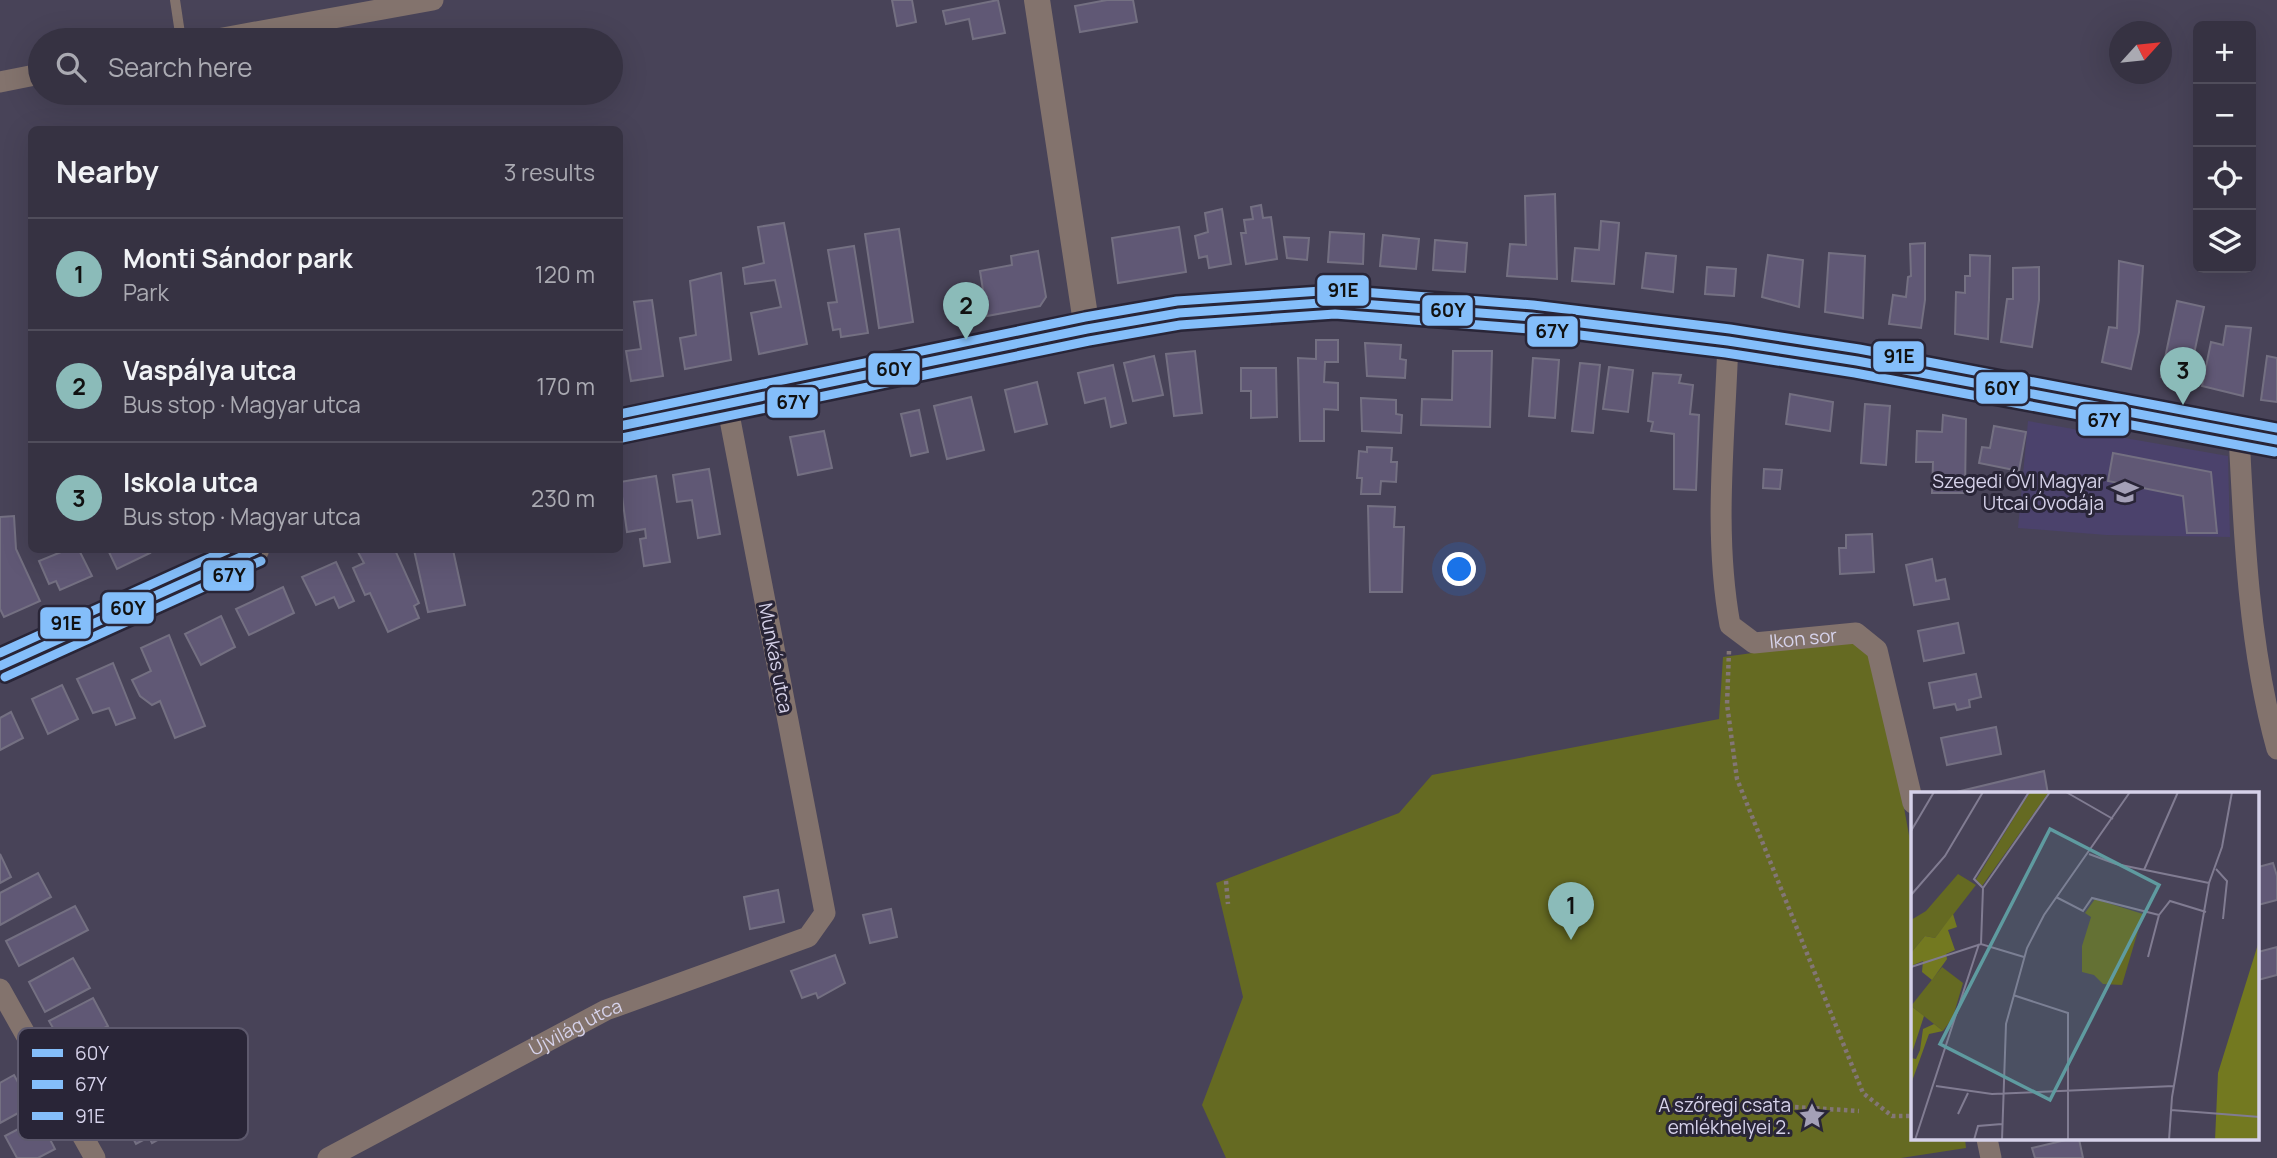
<!DOCTYPE html>
<html lang="en">
<head>
<meta charset="utf-8">
<style>
	:root { --surface:#363242; --page:#413e4d; --text:#f1f3f6; --muted:#aaaab2; --line:#504d5b; --accent:#8bbbb9 }
	body { margin:0; font-family:Manrope,sans-serif; background:var(--page); color:var(--text) }
	.controls { position:absolute; right:21px; top:21px; display:grid; overflow:hidden; border-radius:10px; box-shadow:0 7px 28px #0002 }
	.controls button { width:63px; height:63px; display:grid; place-items:center; padding:0; border:0; border-bottom:2px solid var(--line); background:var(--surface); color:var(--text); font:35px sans-serif }
	.compass { position:absolute; left:2109px; top:21px; width:63px; height:63px; border-radius:50%; background:var(--surface); box-shadow:0 7px 28px #0002; rotate:63deg }
	.you { position:absolute; left:1460px; top:570px; width:24px; height:24px; margin:-18px; border:5px solid #fff; border-radius:50%; background:#1a73e8; box-shadow:0 0 0 10px #1a73e833 }
	.badge { display:grid; place-items:center; width:46px; height:46px; border-radius:50%; background:var(--accent); color:#111; font-size:23px; font-weight:700 }
	.pin { position:absolute; translate:-50% -58px; filter:drop-shadow(0 2px 4px #0008) }
	.pin::after { content:''; position:absolute; top:37px; width:24px; height:21px; background:inherit; clip-path:polygon(0 0,100% 0,50% 100%) }
	.list { margin:0; padding:0; list-style:none }
	h2 { display:flex; justify-content:space-between; align-items:center; height:91px; margin:0; padding:0 28px; font-size:30px }
	h2 small { font-size:23px; font-weight:400; color:var(--muted) }
	.list li { display:grid; grid-template-columns:46px 1fr auto; gap:21px; align-items:center; box-sizing:border-box; height:112px; padding:0 28px; border-top:2px solid var(--line) }
	.list b { display:block; font-size:26px; white-space:nowrap }
	.list p { margin:0; font-size:23px; white-space:nowrap; color:var(--muted) }
	.list em { font-size:23px; font-style:normal; color:var(--muted) }
	.icon { flex:none; width:38px; height:38px; fill:none; stroke:currentColor; stroke-width:2; stroke-linecap:round; stroke-linejoin:round }
	.map { position:relative; flex:none; width:2277px; height:1158px; overflow:hidden }
	.search { position:absolute; background:var(--surface); box-shadow:0 7px 28px #0002; left:28px; top:28px; width:595px; height:77px; display:flex; align-items:center; gap:18px; box-sizing:border-box; padding:0 24px; border-radius:38px; color:var(--muted); font-size:26px }
	.panel { position:absolute; background:var(--surface); box-shadow:0 7px 28px #0002; left:28px; top:126px; width:595px; height:427px; border-radius:10px }
	.map>svg:first-child { display:block }
	.built { fill:#4b426c }
	.green { fill:#656a22 }
	.building { fill:#605875; stroke:#747082; stroke-width:2 }
	.lines { fill:none; stroke-linecap:round; stroke-linejoin:round }
	.path { stroke:#837676; stroke-width:4.5; stroke-dasharray:3.5 3.5; stroke-linecap:butt }
	.service { stroke:#83736d; stroke-width:10 }
	.minor { stroke:#83736d; stroke-width:21 }
	.tertiary { stroke:#83736d; stroke-width:26 }
	.bus-1-casing { stroke:#292537; stroke-width:14 }
	.bus-2-casing { stroke:#292537; stroke-width:14 }
	.bus-3-casing { stroke:#292537; stroke-width:14 }
	.bus-1 { stroke:#84befa; stroke-width:9 }
	.bus-2 { stroke:#84befa; stroke-width:9 }
	.bus-3 { stroke:#84befa; stroke-width:9 }
	.labels { text-anchor:middle; dominant-baseline:central; stroke-width:6; stroke-linejoin:round; paint-order:stroke }
	.poi-label { font-size:19px; fill:#d6d2ea; stroke:#292537; text-anchor:end }
	.street-label { font-size:19px; fill:#d6d2ea; stroke:#292537 }
	.inset-road { fill:none; stroke:#817c92; stroke-width:2 }
	.view { fill:#5f9ba0; fill-opacity:0.15; stroke:#5f9ba0; stroke-width:3.5 }
	.inset-edge { fill:none; stroke:#d6d2ea; stroke-width:3.5 }
	.key { fill:#292537; stroke:#5d596d; stroke-width:2 }
	.key-label { font-size:19px; fill:#d6d2ea }
	.line-badge { stroke:#292537; stroke-width:2.5 }
	.pale-badge-label { font-size:19px; text-anchor:middle; font-weight:bold; fill:#111 }
</style>
</head>
<body>
<div class="map">
<svg width="2277" height="1158" viewBox="0 0 2277 1158">
	<rect width="100%" height="100%" fill="#484358"/>
	<path class="built" d="M2028,421l200,35 2,81 -124,-2 -88,-7z"/>
	<path class="green" d="M1847,640l21,13 12,23 33,181v282h52l1,9 -65,10h-675l-24,-53 41,-108 -27,-114 183,-70 33,-38 287,-56 4,-62z"/>
	<g class="building">
		<path d="M892,0h20l4,22 -19,4z"/>
		<path d="M998,0l7,33 -32,6 -4,-20 -23,5 -3,-13z"/>
		<path d="M1107,0h26l4,22 -57,10 -5,-26z"/>
		<path d="M1555,194l2,85 -50,-3 3,-32 16,1 -1,-49z"/>
		<path d="M1261,205l2,13 8,-1 6,42 -31,5 -5,-31h5l-2,-13 9,-1 -2,-12z"/>
		<path d="M1222,209l9,55 -22,4 -2,-12 -8,2 -4,-22 13,-4 -3,-19z"/>
		<path d="M1601,221l18,2 -5,61 -42,-3 3,-33 24,2z"/>
		<path d="M784,223l23,121 -48,10 -8,-41 30,-6 -6,-27 -30,4 -2,-16 21,-5 -6,-36z"/>
		<path d="M1179,227l7,45 -68,11 -6,-45z"/>
		<path d="M899,229l14,93 -34,6 -14,-94z"/>
		<path d="M1330,232l34,2 -1,30 -35,-2z"/>
		<path d="M1383,235l36,4 -3,30 -36,-3z"/>
		<path d="M1284,237l25,1 -2,22 -20,-2z"/>
		<path d="M1435,240l32,3 -2,29 -32,-2z"/>
		<path d="M1925,243v57l-4,28 -32,-4 4,-29 13,2 2,-20 3,-1 -1,-32z"/>
		<path d="M854,246l14,87 -27,4 -1,-8 -7,1 -5,-27 9,-1 -9,-52z"/>
		<path d="M1038,251l8,46 -6,9 -53,10 -7,-45 32,-6 -1,-9z"/>
		<path d="M1646,253l30,3 -3,36 -31,-4z"/>
		<path d="M1829,253l36,3 -2,62 -38,-6z"/>
		<path d="M1768,255l35,5 -4,47 -37,-10z"/>
		<path d="M1970,255l20,1 -2,83 -33,-5 1,-42 9,1v-17h5z"/>
		<path d="M2119,261l24,5 -4,66 -8,37 -29,-7 7,-35 8,1z"/>
		<path d="M1707,267l29,2 -2,27 -29,-2z"/>
		<path d="M2039,267v33l-7,47 -31,-5 6,-43h6v-31z"/>
		<path d="M721,273l10,87 -46,9 -5,-31 16,-3 -6,-54z"/>
		<path d="M652,300l11,76 -32,5 -5,-30 15,-2 -7,-47z"/>
		<path d="M2177,301l27,6 -16,75 -27,-5z"/>
		<path d="M2226,326l25,2 -8,68 -41,-10 9,-44 12,3z"/>
		<path d="M1316,340h22v22h-13l-1,20 14,1v27l-14,-1v32h-24l-2,-83 18,1z"/>
		<path d="M1365,343l36,2 -1,14 6,1 -1,18 -38,-2z"/>
		<path d="M1195,351l7,62 -28,3 -8,-62z"/>
		<path d="M1453,351h39l-2,76 -69,-2 1,-26 30,1z"/>
		<path d="M1154,356l9,39 -30,6 -9,-38z"/>
		<path d="M2267,356l10,2v44l-16,-2z"/>
		<path d="M1533,358l26,2 -4,58 -26,-2z"/>
		<path d="M1580,363l20,2 -7,68 -21,-2z"/>
		<path d="M1113,365l13,58 -15,4 -6,-29 -20,5 -7,-30z"/>
		<path d="M1609,367l24,3 -5,42 -25,-3z"/>
		<path d="M1241,368h35l1,49 -26,1v-27h-10z"/>
		<path d="M1653,373l28,2 -2,8 14,2 -3,29 9,1 -3,75 -22,-1v-55l-23,-3 2,-9 -5,-1z"/>
		<path d="M1037,382l10,42 -32,8 -10,-42z"/>
		<path d="M1790,394l43,8 -3,29 -44,-7z"/>
		<path d="M971,397l13,53 -37,9 -13,-53z"/>
		<path d="M1361,398l35,2v14l6,1 -1,18 -39,-2z"/>
		<path d="M1865,404l25,2 -4,59 -25,-2z"/>
		<path d="M919,410l9,42 -17,4 -10,-42z"/>
		<path d="M1943,415l23,4 -1,74h-33l1,-31h-17l1,-31 25,1z"/>
		<path d="M1994,426l32,6 -7,39 -40,-8 3,-16 8,1z"/>
		<path d="M824,431l8,37 -34,7 -8,-38z"/>
		<path d="M1367,447l25,1 -1,14h6l-1,20 -15,-1 -1,13h-19l1,-16h-5l2,-27 8,1z"/>
		<path d="M2113,453l98,19 6,61h-30l-4,-37 -75,-15z"/>
		<path d="M709,469l11,65 -22,4 -6,-38 -15,2 -4,-27z"/>
		<path d="M1764,469l18,1 -2,19 -17,-1z"/>
		<path d="M656,476l14,86 -26,4 -4,-27 6,-1 -1,-9 -18,3 -7,-50z"/>
		<path d="M1368,506l27,1 -1,20h10l-2,65h-32z"/>
		<path d="M14,516l2,33 24,52 -36,16 -4,-8v-92z"/>
		<path d="M1872,534l2,38 -34,2 -1,-26h7v-13z"/>
		<path d="M66,550h13l13,26 -32,14 -4,-9 -7,3 -10,-23z"/>
		<path d="M108,550h40l2,3 -33,16z"/>
		<path d="M364,550h31l24,53 -5,3 5,12 -31,14 -18,-39 -5,2 -12,-27 11,-5 -6,-11z"/>
		<path d="M414,550h39l12,55 -37,7z"/>
		<path d="M1932,559l4,22 9,-2 4,20 -35,6 -8,-40z"/>
		<path d="M336,562l18,39 -15,7 -5,-11 -18,8 -14,-28z"/>
		<path d="M283,587l11,26 -45,22 -13,-26z"/>
		<path d="M221,616l14,31 -34,18 -16,-31z"/>
		<path d="M1958,623l6,30 -40,8 -6,-30z"/>
		<path d="M169,635l36,91 -30,12 -15,-37 -8,4 -12,-9 -8,-16 19,-9 -10,-23z"/>
		<path d="M113,663l22,55 -19,7 -7,-17 -16,5 -16,-34z"/>
		<path d="M1976,674l5,23 -12,3 1,7 -13,3 -2,-6 -21,4 -5,-25z"/>
		<path d="M62,685l16,34 -30,15 -16,-35z"/>
		<path d="M11,712l12,26 -23,12v-32z"/>
		<path d="M1996,727l5,27 -54,11 -6,-27z"/>
		<path d="M2044,771l4,23h-33l-1,-3 -66,3z"/>
		<path d="M0,854l11,23 -11,6z"/>
		<path d="M2273,863l4,13v24l-19,5v-38z"/>
		<path d="M38,873l13,24 -51,28v-32z"/>
		<path d="M778,890l6,32 -34,7 -6,-32z"/>
		<path d="M75,906l13,24 -69,36 -13,-25z"/>
		<path d="M891,909l6,28 -27,6 -7,-28z"/>
		<path d="M2277,947v28l-19,5v-28z"/>
		<path d="M835,955l10,28 -27,15 -2,-5 -14,5 -11,-27z"/>
		<path d="M73,958l17,30 -45,24 -16,-30z"/>
		<path d="M93,998l15,28 -43,23 -16,-28z"/>
		<path d="M14,1075l17,31 -31,17v-40z"/>
		<path d="M152,1100l18,33 -18,10 -3,-6 -13,7 -14,-27z"/>
		<path d="M39,1118l16,31 -17,9h-21l-12,-22z"/>
		<path d="M2070,1139h9l4,19h-48l-3,-10z"/>
	</g>
	<g class="lines">
		<g class="path">
			<path d="M1729,651l-2,53 10,75 126,314 29,23h19"/>
			<path d="M1226,881l2,23"/>
			<path d="M1795,1107l64,4"/>
		</g>
		<path class="service" d="M175,0l6,40"/>
		<g class="minor">
			<path d="M212,40l221,-40"/>
			<path d="M0,82l40,-8"/>
			<path id="s1" d="M1728,341c-3,94 -15,191 2,284l24,18 102,-10 21,17 36,153"/>
			<path d="M2239,433c5,105 10,215 38,316"/>
			<path d="M0,989l95,169"/>
			<path d="M1987,1139l4,19"/>
			<path id="s2" d="M328,1158l278,-148 202,-73 17,-24 -98,-509"/>
		</g>
		<g class="tertiary">
			<path d="M1037,0l50,329"/>
			<path d="M620,426l467,-97 92,-16 156,-11 197,15 196,24 129,20 420,79"/>
			<path d="M0,666l256,-116"/>
		</g>
		<defs>
			<g id="bus-1">
				<path d="M620,426l467,-97 92,-16 156,-11 197,15 196,24 129,20 420,79"/>
				<path d="M0,666l256,-116"/>
			</g>
			<g id="bus-2">
				<path d="M622,438l467,-97 91,-16 155,-11 196,15 195,24 129,20 420,79"/>
				<path d="M5,677l256,-116"/>
			</g>
			<g id="bus-3">
				<path d="M620,414l465,-97 92,-16 159,-11 197,15 197,24 129,20 418,79"/>
				<path d="M0,653l227,-103"/>
			</g>
		</defs>
		<use href="#bus-1" class="bus-1-casing"/>
		<use href="#bus-2" class="bus-2-casing"/>
		<use href="#bus-3" class="bus-3-casing"/>
		<use href="#bus-1" class="bus-1"/>
		<use href="#bus-2" class="bus-2"/>
		<use href="#bus-3" class="bus-3"/>
	</g>
	<defs>
		<symbol id="school-bare" viewBox="-9 -9 18 18"><path d="M0-5L7-2L0 1L-7-2ZM-4 1L0 2.5L4 1V4Q0 6-4 4Z" fill="#a4a0b7" stroke="#292537" stroke-width="2.5" paint-order="stroke"/></symbol>
		<symbol id="sight-bare" viewBox="-9 -9 18 18"><path d="M0-6L1.8-2.2L6-1.7L2.9 1.2L3.7 5.4L0 3.3L-3.7 5.4L-2.9 1.2L-6-1.7L-1.8-2.2Z" fill="#a4a0b7" stroke="#292537" stroke-width="2.5" paint-order="stroke"/></symbol>
	</defs>
	<g fill-rule="evenodd">
		<use href="#school-bare" x="2106" y="473" width="38" height="38"/>
		<use href="#sight-bare" x="1793" y="1097" width="38" height="38"/>
	</g>
	<g class="labels">
		<g class="poi-label">
			<text x="2104" y="481">Szegedi ÓVI Magyar<tspan x="2104" dy="22">Utcai Óvodája</tspan></text>
			<text x="1791" y="1105">A szőregi csata<tspan x="1791" dy="22">emlékhelyei 2.</tspan></text>
		</g>
		<g class="street-label">
			<text stroke="none"><textPath href="#s1" startOffset="364">Ikon sor</textPath></text>
			<text transform="translate(776 658) rotate(79)">Munkás utca</text>
			<text stroke="none"><textPath href="#s2" startOffset="280">Újvilág utca</textPath></text>
		</g>
	</g>
	<g transform="translate(1911 792)">
		<rect width="348" height="348" fill="#484358"/>
		<path d="M119,0h19l-67,94 -7,-5zM47,82l18,11 -41,53 -10,-2 -14,17v-33l15,-9zM184,107l48,15 -21,71 -19,-1 -9,-9 -12,-3v-26l9,-29 -6,-4zM31,175l21,16 -10,34 -10,14 -32,-25z" fill="#656a22"/>
		<path d="M42,122l4,13 -9,3 7,20 -9,4 1,5 -15,21 -10,-8 1,-11 -12,5v-13l14,-17 10,2zM348,149v199h-44l3,-67zM0,214l13,10 -13,40zM23,232l9,7 -14,3 -18,50v-26l5,1 4,-9 3,-21z" fill="#737920"/>
		<path class="inset-road" d="M155,0l47,27M0,39l23,-39M178,62l27,10 93,19M305,77l11,12 -4,38M233,78l34,-78M72,96l67,-96M0,103l34,-39 38,-64M145,105l27,14 9,-13 67,17 -11,42M248,123l11,-14 36,11M70,152l2,-56 -9,-9 55,-87M0,175l70,-23 43,13M102,203l55,18v127M25,294l56,8 182,-8M260,318l89,7M47,322l10,-21M4,348l64,-196M63,348l4,-14 24,-2M91,348l4,-116 21,-76 17,-33 86,-123M258,348l3,-43 37,-214 13,-36 10,-55"/>
		<path class="view" d="M139,37l109,56 -109,215 -110,-56z"/>
		<rect width="348" height="348" class="inset-edge"/>
	</g>
	<rect x="18" y="1028" width="230" height="112" rx="10" class="key"/>
	<rect x="32" y="1049" width="31" height="8" fill="#84befa"/>
	<rect x="32" y="1080" width="31" height="9" fill="#84befa"/>
	<rect x="32" y="1112" width="31" height="8" fill="#84befa"/>
	<g class="key-label">
		<text x="75" y="1060">60Y</text>
		<text x="75" y="1091">67Y</text>
		<text x="75" y="1123">91E</text>
	</g>
	<g class="line-badge">
		<rect x="1316" y="274" width="54" height="33" rx="7" fill="#84befa"/>
		<rect x="1421" y="294" width="53" height="33" rx="7" fill="#84befa"/>
		<rect x="1526" y="315" width="53" height="33" rx="7" fill="#84befa"/>
		<rect x="1872" y="340" width="53" height="33" rx="7" fill="#84befa"/>
		<rect x="867" y="352" width="54" height="34" rx="7" fill="#84befa"/>
		<rect x="1975" y="371" width="54" height="34" rx="7" fill="#84befa"/>
		<rect x="766" y="386" width="53" height="33" rx="7" fill="#84befa"/>
		<rect x="2077" y="403" width="53" height="34" rx="7" fill="#84befa"/>
		<rect x="202" y="559" width="53" height="33" rx="7" fill="#84befa"/>
		<rect x="101" y="591" width="54" height="34" rx="7" fill="#84befa"/>
		<rect x="39" y="606" width="53" height="34" rx="7" fill="#84befa"/>
	</g>
	<g class="pale-badge-label">
		<text x="1343" y="297">91E</text>
		<text x="1448" y="317">60Y</text>
		<text x="1552" y="338">67Y</text>
		<text x="1899" y="363">91E</text>
		<text x="894" y="376">60Y</text>
		<text x="2002" y="395">60Y</text>
		<text x="793" y="409">67Y</text>
		<text x="2104" y="427">67Y</text>
		<text x="229" y="582">67Y</text>
		<text x="128" y="615">60Y</text>
		<text x="66" y="630">91E</text>
	</g>
</svg>
<div class="controls">
<button>+</button>
<button>−</button>
<button><svg class="icon" aria-label="locate" viewBox="0 0 24 24"><circle cx="12" cy="12" r="6"/><path d="M12 2v4M12 18v4M2 12h4M18 12h4"/></svg></button>
<button><svg class="icon" aria-label="layers" viewBox="0 0 24 24"><path d="M12 4l9 5-9 5-9-5zM3 14l9 5 9-5"/></svg></button>
</div>
<svg class="compass" viewBox="-18 -18 36 36"><path d="M0-13l5 13h-10z" fill="#e53935"/><path d="M0 13l5-13h-10z" fill="#aaaab2"/></svg>
<div class="you"></div>
<div class="pin badge" style="left:1571px;top:940px">1</div>
<div class="pin badge" style="left:966px;top:340px">2</div>
<div class="pin badge" style="left:2183px;top:405px">3</div>
<div class="search"><svg class="icon" aria-label="search" viewBox="0 0 24 24"><circle cx="10" cy="10" r="6"/><path d="M15 15l6 6"/></svg>Search here</div>
<section class="panel">
<h2>Nearby<small>3 results</small></h2>
<ul class="list">
<li><span class="badge">1</span><div><b>Monti Sándor park</b><p>Park</p></div><em>120 m</em></li>
<li><span class="badge">2</span><div><b>Vaspálya utca</b><p>Bus stop · Magyar utca</p></div><em>170 m</em></li>
<li><span class="badge">3</span><div><b>Iskola utca</b><p>Bus stop · Magyar utca</p></div><em>230 m</em></li>
</ul>
</section>
</div>
</body>
</html>
